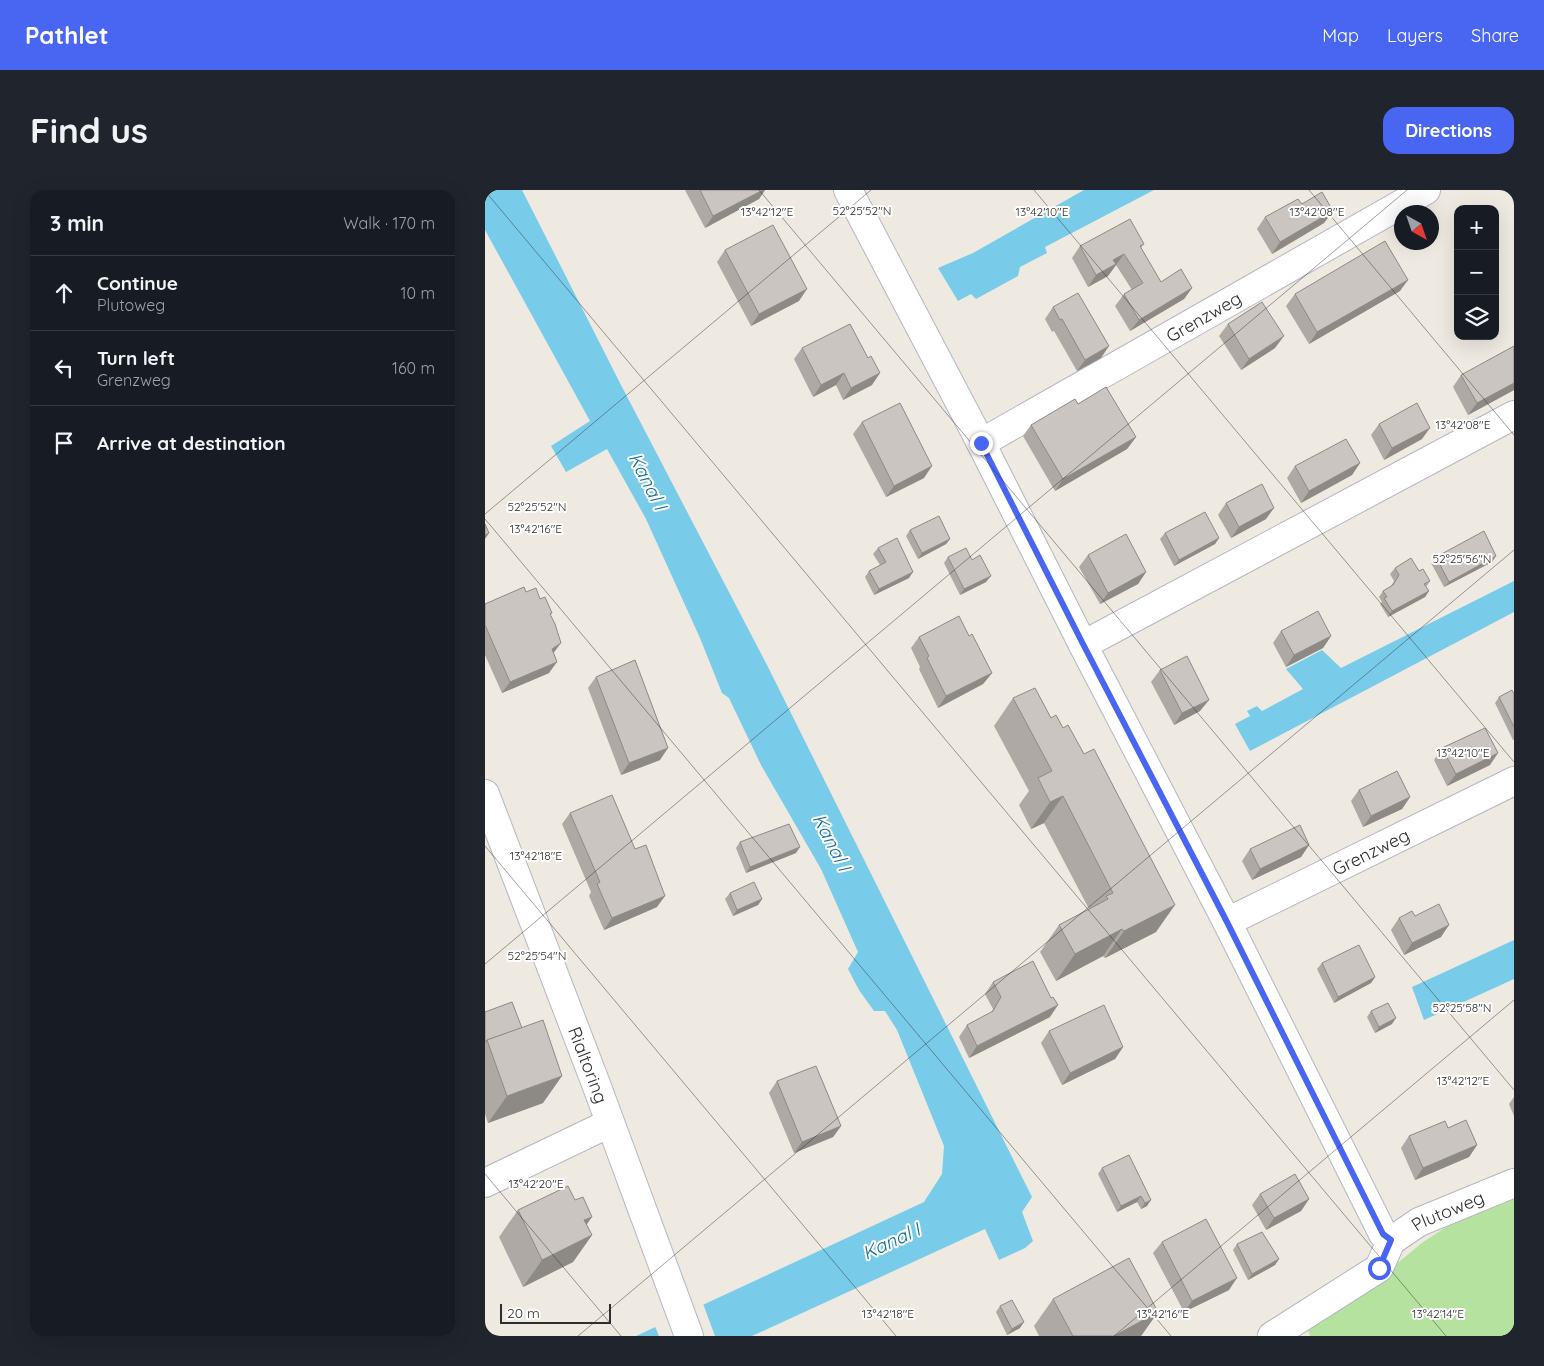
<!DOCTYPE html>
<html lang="en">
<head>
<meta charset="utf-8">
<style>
	:root { --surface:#171b24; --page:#20242c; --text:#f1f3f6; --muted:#9ea1a6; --line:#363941; --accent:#4966f3 }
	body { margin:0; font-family:Quicksand,sans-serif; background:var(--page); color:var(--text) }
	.controls { position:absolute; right:15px; top:15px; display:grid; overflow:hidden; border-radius:10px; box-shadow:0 5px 20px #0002 }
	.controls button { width:45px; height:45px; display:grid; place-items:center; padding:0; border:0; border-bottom:1px solid var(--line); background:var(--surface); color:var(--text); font:25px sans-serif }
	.compass { position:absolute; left:909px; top:15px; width:45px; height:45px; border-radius:50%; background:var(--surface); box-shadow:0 5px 20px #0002; rotate:140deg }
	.scale { position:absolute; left:15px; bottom:12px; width:111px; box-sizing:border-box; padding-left:5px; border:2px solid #2d2d2d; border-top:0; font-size:14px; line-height:18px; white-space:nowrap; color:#2d2d2d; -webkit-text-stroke:4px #fff; paint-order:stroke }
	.stop { position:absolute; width:15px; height:15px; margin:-11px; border:4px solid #4966f3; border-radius:50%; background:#fff }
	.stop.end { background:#4966f3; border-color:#fff; box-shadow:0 1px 5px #0008 }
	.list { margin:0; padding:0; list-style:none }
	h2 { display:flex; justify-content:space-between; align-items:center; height:65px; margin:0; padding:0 20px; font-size:21px }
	h2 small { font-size:16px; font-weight:400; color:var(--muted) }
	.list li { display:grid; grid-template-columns:32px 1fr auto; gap:15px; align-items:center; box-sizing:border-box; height:75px; padding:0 20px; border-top:1px solid var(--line) }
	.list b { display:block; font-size:19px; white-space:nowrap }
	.list p { margin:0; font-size:16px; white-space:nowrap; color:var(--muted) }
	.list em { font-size:16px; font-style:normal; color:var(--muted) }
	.icon { flex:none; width:28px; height:28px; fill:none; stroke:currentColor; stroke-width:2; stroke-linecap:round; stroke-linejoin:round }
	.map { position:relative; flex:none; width:1029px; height:1146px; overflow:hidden; border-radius:15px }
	header { display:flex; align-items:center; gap:30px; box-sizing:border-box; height:70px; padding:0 25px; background:var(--accent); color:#fff }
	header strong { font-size:24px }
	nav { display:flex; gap:28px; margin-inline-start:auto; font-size:18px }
	.intro { display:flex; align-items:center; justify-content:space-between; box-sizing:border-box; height:120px; padding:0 30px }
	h1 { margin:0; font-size:35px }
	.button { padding:12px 22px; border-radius:15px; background:var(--accent); color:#fff; font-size:18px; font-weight:700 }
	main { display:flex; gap:30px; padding:0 30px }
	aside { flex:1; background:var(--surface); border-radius:15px; box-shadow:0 5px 20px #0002 }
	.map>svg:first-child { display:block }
	.green { fill:#b6e2a0 }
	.water { fill:#79cbea }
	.pier { fill:#eee9e1 }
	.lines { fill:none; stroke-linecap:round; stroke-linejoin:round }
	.minor-casing { stroke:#b4b7c0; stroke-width:30 }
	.minor { stroke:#fff; stroke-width:28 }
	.wall { fill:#aea9a5 }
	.shaded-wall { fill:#8d8a86 }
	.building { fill:#cac5c0; stroke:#8d8a86 }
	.route { stroke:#4966f3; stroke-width:6 }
	.ticks { fill:none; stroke:#2d2d2d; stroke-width:1; stroke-opacity:0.45 }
	.labels { text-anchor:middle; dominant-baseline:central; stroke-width:4; stroke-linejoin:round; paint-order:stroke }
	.street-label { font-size:18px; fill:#2d2d2d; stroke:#fff }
	.water-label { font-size:19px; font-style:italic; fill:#136b9b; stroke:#fff }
	.ticks-label { font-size:12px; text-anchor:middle; fill:#2d2d2d; stroke:#fff; stroke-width:4; stroke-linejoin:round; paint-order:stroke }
</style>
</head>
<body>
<header>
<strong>Pathlet</strong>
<nav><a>Map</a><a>Layers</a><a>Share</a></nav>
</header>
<div class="intro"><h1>Find us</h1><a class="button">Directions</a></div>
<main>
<aside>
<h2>3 min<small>Walk · 170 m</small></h2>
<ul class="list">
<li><svg class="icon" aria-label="ahead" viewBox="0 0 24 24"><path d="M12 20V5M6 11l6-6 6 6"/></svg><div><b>Continue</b><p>Plutoweg</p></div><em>10 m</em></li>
<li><svg class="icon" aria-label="left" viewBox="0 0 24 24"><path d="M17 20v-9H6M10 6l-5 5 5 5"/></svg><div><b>Turn left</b><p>Grenzweg</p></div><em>160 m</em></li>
<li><svg class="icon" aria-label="arrive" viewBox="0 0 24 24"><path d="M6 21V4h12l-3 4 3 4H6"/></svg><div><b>Arrive at destination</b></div></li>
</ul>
</aside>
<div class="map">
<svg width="1029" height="1146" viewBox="0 0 1029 1146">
	<rect width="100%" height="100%" fill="#eee9e1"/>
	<path class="green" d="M1029,1007v139h-204l-3,-11 81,-54 35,-29 31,-20z"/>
	<g class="water">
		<path d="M0,0h37l99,195 146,280 265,532 -10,15 11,29 -8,7 -26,12 -14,-31 -233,107h-116l288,-134 18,-28 2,-28 -47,-116 -12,-19h-11l-15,-21 -11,-21 10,-17 -37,-83 -60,-104 -32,-67 -7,-5 -22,-55 -54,-119 -39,-70 -41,23 -15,-26 39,-25 -105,-191z"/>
		<path d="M599,0h70l-109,57 2,6 -27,14 -2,9 -42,23 -5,-5 -13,7 -20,-33 35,-15z"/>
		<path d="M1029,391v31l-264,139 -15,-27 15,-8 -3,-5 10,-5 5,5 41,-22 -17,-20 36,-19 19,18z"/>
		<path d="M1029,750v39l-90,41 -12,-33z"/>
	</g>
	<path class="pier" d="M217,1111l13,35h-56l-5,-12z"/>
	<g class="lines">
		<defs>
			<g id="minor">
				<path d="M363,0l133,253 102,202 144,277 156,312 8,7"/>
				<path id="s1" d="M496,253l445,-253"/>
				<path d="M598,455l431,-230"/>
				<path id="s2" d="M0,604l111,290 93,252"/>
				<path id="s3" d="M742,732l287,-141"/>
				<path d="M0,993l125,-60"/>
				<path id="s4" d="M787,1146l107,-68 12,-27 28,-19 95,-39"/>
			</g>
		</defs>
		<use href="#minor" class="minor-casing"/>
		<use href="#minor" class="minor"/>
	</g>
	<g class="wall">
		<path d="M200,0h80l-6,9 -54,29z"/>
		<path d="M817,14l31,7 -9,12 -52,31 -15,-25 8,-12z"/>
		<path d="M659,54l-3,4 20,34 31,6 -8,11 -54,32 -15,-25 9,-12 8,-4 -16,-25 -8,11 -20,11 -16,-29 8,-12z"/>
		<path d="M240,60l74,51 -48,25 -34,-64z"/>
		<path d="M915,101l-91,53 -23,-38 9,-12z"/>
		<path d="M568,117l48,51 -24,13 -23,-40 -2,1 -7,-13z"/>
		<path d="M743,134l47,24 -34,22 -22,-34z"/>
		<path d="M317,158l70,37 -29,15 -7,-15 -23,12 -19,-38z"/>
		<path d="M976,185l53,15 -46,25 -15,-28z"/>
		<path d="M593,214l58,33 -9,12 -72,42 -32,-55 8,-11z"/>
		<path d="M377,232l62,56 -38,19 -33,-63z"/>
		<path d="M894,234l43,15 -38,21 -13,-25z"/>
		<path d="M875,273l-8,12 -51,28 -14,-25 8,-12z"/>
		<path d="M741,313l40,16 -35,19 -13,-23z"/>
		<path d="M425,340l40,9 -4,5 -28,15 -12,-23z"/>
		<path d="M680,343l54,5 -4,6 -41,22 -14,-27z"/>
		<path d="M393,358l31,30 -35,17 -9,-18 4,-6 11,-6 -7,-11z"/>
		<path d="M603,365l58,17 -8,12 -38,20 -21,-37z"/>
		<path d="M463,367l24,3 14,22 -26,13 -16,-32z"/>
		<path d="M951,367l56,5 -48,25 -13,-24z"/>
		<path d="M910,378l24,3 11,10 -4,6 3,4 -4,6 -37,20 -8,-13 2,-2 -3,-5 4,-6 8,-5 3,-5 -4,-7z"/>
		<path d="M41,402l14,7 12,14 -2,2 4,38 -5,20 -47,20 -17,-38v-51z"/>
		<path d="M796,441l50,5 -8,12 -37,19 -13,-24z"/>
		<path d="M484,446l23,37 -9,11 -45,24 -19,-39 1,-2 -9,-19 8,-11z"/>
		<path d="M675,480l40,41 -26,14 -23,-43z"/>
		<path d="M111,487l64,83 -39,15 -33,-87z"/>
		<path d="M1029,504v46h-1l-18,-37 4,-6z"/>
		<path d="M528,508l143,234 -51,26 -2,-2 -47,25 -16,-29 19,-27 30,-16 -45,-86 -13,6 -12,-24 10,-14 -35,-65z"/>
		<path d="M957,558l48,17 -43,21 -13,-26z"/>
		<path d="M874,600l51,7 -8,12 -39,18 -12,-26z"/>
		<path d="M85,623l87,94 -53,23 -15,-34 2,-4 -29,-68z"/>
		<path d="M255,652l56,11 -50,20 -10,-25z"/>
		<path d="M824,655l-8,12 -49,23 -10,-19 8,-12z"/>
		<path d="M245,703l32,6 -4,6 -25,11 -8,-17z"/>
		<path d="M930,726l26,21 -37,18 -13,-25 8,-12z"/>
		<path d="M837,773l53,14 -4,6 -37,20 -17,-34z"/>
		<path d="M508,792l57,35 -81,41 -10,-21 8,-12 24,-12 2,-4 -8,-15z"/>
		<path d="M886,821l21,13 -17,9 -8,-16z"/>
		<path d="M0,822l58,91 -55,20 -3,-9z"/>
		<path d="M564,841l74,16 -8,12 -53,26 -21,-42z"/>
		<path d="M292,891l64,45 -8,11 -39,16 -25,-60z"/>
		<path d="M1029,907v19l-5,-12z"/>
		<path d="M963,938l29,17 -8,12 -54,23 -14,-32 8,-12z"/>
		<path d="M644,965l18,51 -6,3 -4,-7 -20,10 -19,-38 4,-6z"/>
		<path d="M775,1004l49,5 -8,12 -35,19 -14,-25z"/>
		<path d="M33,1020l69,15 5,10 -19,27 -50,25 -24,-50z"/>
		<path d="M677,1052l67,48 -45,22 -31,-59z"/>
		<path d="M752,1054l42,15 -4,6 -27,15 -15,-30z"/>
		<path d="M568,1109l105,13 -17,24h-102l-5,-10z"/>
		<path d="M515,1116l20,22 -13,7 -11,-23z"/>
	</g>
	<g class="shaded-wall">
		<path d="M278,0h2l-6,9 -54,29 8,-12z"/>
		<path d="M848,21l-9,12 -52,31 8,-12z"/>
		<path d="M639,64l-16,22 -20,11 8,-12 17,-15z"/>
		<path d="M923,90l-8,11 -91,53 8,-12z"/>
		<path d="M707,98l-8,11 -54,32 9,-11z"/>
		<path d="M322,99l-8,12 -48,25 8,-12z"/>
		<path d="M799,146l-9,12 -34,22 8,-11z"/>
		<path d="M624,156l-8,12 -24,13 8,-11z"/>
		<path d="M359,183l-8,12 -23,12 8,-12z"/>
		<path d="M395,183l-8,12 -29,15 8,-12z"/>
		<path d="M1029,193v7l-46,25 9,-12z"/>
		<path d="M945,238l-8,11 -38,21 8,-12z"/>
		<path d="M651,247l-9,12 -72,42 8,-12z"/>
		<path d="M875,273l-8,12 -51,28 8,-12z"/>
		<path d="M447,276l-8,12 -38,19 8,-11z"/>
		<path d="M789,318l-8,11 -35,19 8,-11z"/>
		<path d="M4,343l-4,6v-4z"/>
		<path d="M734,348l-4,6 -41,22 5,-6z"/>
		<path d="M465,349l-4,5 -28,15 4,-6z"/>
		<path d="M1011,366l-4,6 -48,25 5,-5z"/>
		<path d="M428,382l-4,6 -35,17 5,-6z"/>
		<path d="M661,382l-8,12 -38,20 8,-11z"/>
		<path d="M506,386l-5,6 -26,13 4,-6z"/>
		<path d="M944,401l-4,6 -37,20 4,-6z"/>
		<path d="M846,446l-8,12 -37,19 8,-12z"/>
		<path d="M76,453l-9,12v-6z"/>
		<path d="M72,472l-8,11 -47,20 8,-11z"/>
		<path d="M507,483l-9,11 -45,24 8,-12z"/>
		<path d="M724,510l-9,11 -26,14 8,-12z"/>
		<path d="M183,558l-8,12 -39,15 8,-12z"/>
		<path d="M1013,563l-8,12 -43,21 9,-12z"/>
		<path d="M578,606l-19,27 -13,6 19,-27z"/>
		<path d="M925,607l-8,12 -39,18 8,-11z"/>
		<path d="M824,655l-8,12 -49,23 8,-11z"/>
		<path d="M315,657l-4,6 -50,20 4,-6z"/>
		<path d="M180,706l-8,11 -53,23 8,-12z"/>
		<path d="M277,709l-4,6 -25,11 4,-6z"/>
		<path d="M690,715l-19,27 -51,26 19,-27z"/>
		<path d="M964,735l-8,12 -37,18 8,-12z"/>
		<path d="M637,739l-19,27 -47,25 19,-27z"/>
		<path d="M890,787l-4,6 -37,20 4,-6z"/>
		<path d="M573,815l-8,12 -81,41 8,-12z"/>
		<path d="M911,828l-4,6 -17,9 4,-6z"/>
		<path d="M638,857l-8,12 -53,26 8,-12z"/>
		<path d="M77,886l-19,27 -55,20 19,-27z"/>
		<path d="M356,936l-8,11 -39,16 8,-11z"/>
		<path d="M992,955l-8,12 -54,23 8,-12z"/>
		<path d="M656,1006l-4,6 -20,10 4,-6z"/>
		<path d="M824,1009l-8,12 -35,19 8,-12z"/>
		<path d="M666,1010l-4,6 -6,3 4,-6z"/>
		<path d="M107,1027l-19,27 11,-24z"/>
		<path d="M107,1045l-19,27 -50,25 19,-27z"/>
		<path d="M794,1069l-4,6 -27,15 4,-6z"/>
		<path d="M752,1088l-8,12 -45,22 8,-11z"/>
		<path d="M673,1122l-17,24h-27z"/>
		<path d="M539,1132l-4,6 -13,7 5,-6z"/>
	</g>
	<g class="building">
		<path d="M215,0h63l-50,26z"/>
		<path d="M837,2l11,19 -53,31 -15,-25 33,-18 4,5z"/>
		<path d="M645,29l14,25 -4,2 21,36 20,-13 11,19 -53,32 -15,-26 19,-11 -19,-29 -11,6 3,4 -20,11 -16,-29z"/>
		<path d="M288,35l34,64 -48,25 -34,-64z"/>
		<path d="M900,51l23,39 -91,52 -22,-38z"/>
		<path d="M593,103l31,53 -24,14 -23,-41 -2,1 -7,-13z"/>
		<path d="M777,112l22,34 -35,23 -21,-35z"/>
		<path d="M365,134l18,34 3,-2 9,17 -29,15 -7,-15 -23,12 -19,-37z"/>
		<path d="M1029,156v37l-37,20 -16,-28z"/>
		<path d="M621,197l30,50 -73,42 -32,-54 44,-26 3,5z"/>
		<path d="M415,213l32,63 -38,20 -32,-64z"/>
		<path d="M932,213l13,25 -38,20 -13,-24z"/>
		<path d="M861,249l14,24 -51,28 -14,-25z"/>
		<path d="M777,294l12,24 -35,19 -13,-24z"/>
		<path d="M720,322l14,26 -40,22 -14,-27z"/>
		<path d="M454,326l11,23 -28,14 -12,-23z"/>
		<path d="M0,334l4,9 -4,2z"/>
		<path d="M999,341l12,25 -47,26 -13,-25z"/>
		<path d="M641,344l20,38 -38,21 -20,-38z"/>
		<path d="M412,348l16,34 -34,17 -10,-18 17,-9 -8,-14z"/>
		<path d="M481,358l6,12 8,-5 11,21 -27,13 -16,-32z"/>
		<path d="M926,368l8,13 4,-2 7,12 -6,3 5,7 -37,20 -8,-13 3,-1 -4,-6 10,-6 6,-10 -4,-7z"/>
		<path d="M39,397l2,5 10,-4 4,11 5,-2 7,16 -2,1 5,10 6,19 -9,6 5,13 -47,20 -25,-57v-21z"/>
		<path d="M833,421l13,25 -37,19 -13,-24z"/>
		<path d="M474,426l10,20 3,-2 20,39 -46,23 -19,-38 2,-2 -10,-19z"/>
		<path d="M702,466l22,44 -27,13 -22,-43z"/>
		<path d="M150,470l33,88 -39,15 -33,-86z"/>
		<path d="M550,498l16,30 5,-3 7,13 5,-3 16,29 10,-5 81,156 -51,26 -2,-2 -47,25 -16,-29 49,-26 -2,-3 7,-3 -50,-97 -13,6 -12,-24 14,-7 -39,-73z"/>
		<path d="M1027,500l2,4v33l-15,-30z"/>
		<path d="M1000,538l13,25 -42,21 -14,-26z"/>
		<path d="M912,581l13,26 -39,19 -12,-26z"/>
		<path d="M127,605l23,54 11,-4 19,51 -53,22 -15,-34 3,-2 -30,-69z"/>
		<path d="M304,634l11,23 -50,20 -10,-25z"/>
		<path d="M815,635l9,20 -49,24 -10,-20z"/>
		<path d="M269,692l8,17 -25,11 -7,-17z"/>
		<path d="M954,714l10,21 -37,18 -13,-25 13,-7 3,5z"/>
		<path d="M874,755l16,32 -37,20 -16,-34z"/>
		<path d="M548,771l18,37 2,-1 5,8 -81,41 -10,-21 26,-14 8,-14 -8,-15z"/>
		<path d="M27,812l10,26 -35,12 -1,2 -1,-2v-28z"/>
		<path d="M903,813l8,15 -17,9 -8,-16z"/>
		<path d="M619,815l19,42 -53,26 -21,-42z"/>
		<path d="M58,830l19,56 -55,20 -20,-56z"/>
		<path d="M331,876l25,60 -39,16 -25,-61z"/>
		<path d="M981,930l11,25 -54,23 -14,-32 36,-15 3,7z"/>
		<path d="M644,965l22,45 -6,3 -4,-7 -20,10 -19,-38z"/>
		<path d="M810,984l14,25 -35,19 -14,-24z"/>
		<path d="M83,996l7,14 8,-3 9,20 -8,3 8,15 -50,25 -24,-50z"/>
		<path d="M721,1029l31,59 -45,23 -30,-59z"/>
		<path d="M777,1042l17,27 -27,15 -15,-30z"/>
		<path d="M644,1068l29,54 -44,24h-41l-20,-37z"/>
		<path d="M527,1110l12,22 -12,7 -12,-23z"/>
	</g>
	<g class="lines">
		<path class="route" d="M496,253l102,201 144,278 156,312 8,6 -12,28"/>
	</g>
	<path class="ticks" d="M274,0l755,900M549,0l480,572M824,0l205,245M0,1l961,1145M0,324l386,-324M0,329l686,817M0,656l411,490M0,774l922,-774M0,984l136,162M93,1146l936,-786M629,1146l400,-336"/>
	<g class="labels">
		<g class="street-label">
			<text stroke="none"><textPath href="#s1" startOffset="256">Grenzweg</textPath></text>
			<text stroke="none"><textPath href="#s3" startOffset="160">Grenzweg</textPath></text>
			<text stroke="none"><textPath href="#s2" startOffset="290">Rialtoring</textPath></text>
			<text stroke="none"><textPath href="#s4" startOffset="221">Plutoweg</textPath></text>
		</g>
		<g class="water-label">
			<text transform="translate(163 291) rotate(63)">Kanal I</text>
			<text transform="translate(347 652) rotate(63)">Kanal I</text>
			<text transform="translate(406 1051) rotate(-25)">Kanal I</text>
		</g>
	</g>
	<g class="ticks-label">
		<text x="377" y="25">52°25'52"N</text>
		<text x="832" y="26">13°42'08"E</text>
		<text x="282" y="26">13°42'12"E</text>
		<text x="557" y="26">13°42'10"E</text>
		<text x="978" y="239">13°42'08"E</text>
		<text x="52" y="321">52°25'52"N</text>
		<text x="51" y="343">13°42'16"E</text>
		<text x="977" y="373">52°25'56"N</text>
		<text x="978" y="567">13°42'10"E</text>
		<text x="51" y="670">13°42'18"E</text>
		<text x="52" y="770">52°25'54"N</text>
		<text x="977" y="822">52°25'58"N</text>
		<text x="978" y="895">13°42'12"E</text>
		<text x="51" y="998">13°42'20"E</text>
		<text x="403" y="1128">13°42'18"E</text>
		<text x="678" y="1128">13°42'16"E</text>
		<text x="953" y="1128">13°42'14"E</text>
	</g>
</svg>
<div class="controls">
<button>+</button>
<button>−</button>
<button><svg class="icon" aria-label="layers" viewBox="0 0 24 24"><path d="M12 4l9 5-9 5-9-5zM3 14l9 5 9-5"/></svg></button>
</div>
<svg class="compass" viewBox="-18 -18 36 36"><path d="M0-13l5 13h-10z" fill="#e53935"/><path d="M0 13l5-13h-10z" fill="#9ea1a6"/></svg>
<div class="scale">20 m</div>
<div class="stop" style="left:894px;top:1078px"></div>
<div class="stop end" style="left:496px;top:253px"></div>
</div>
</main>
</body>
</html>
